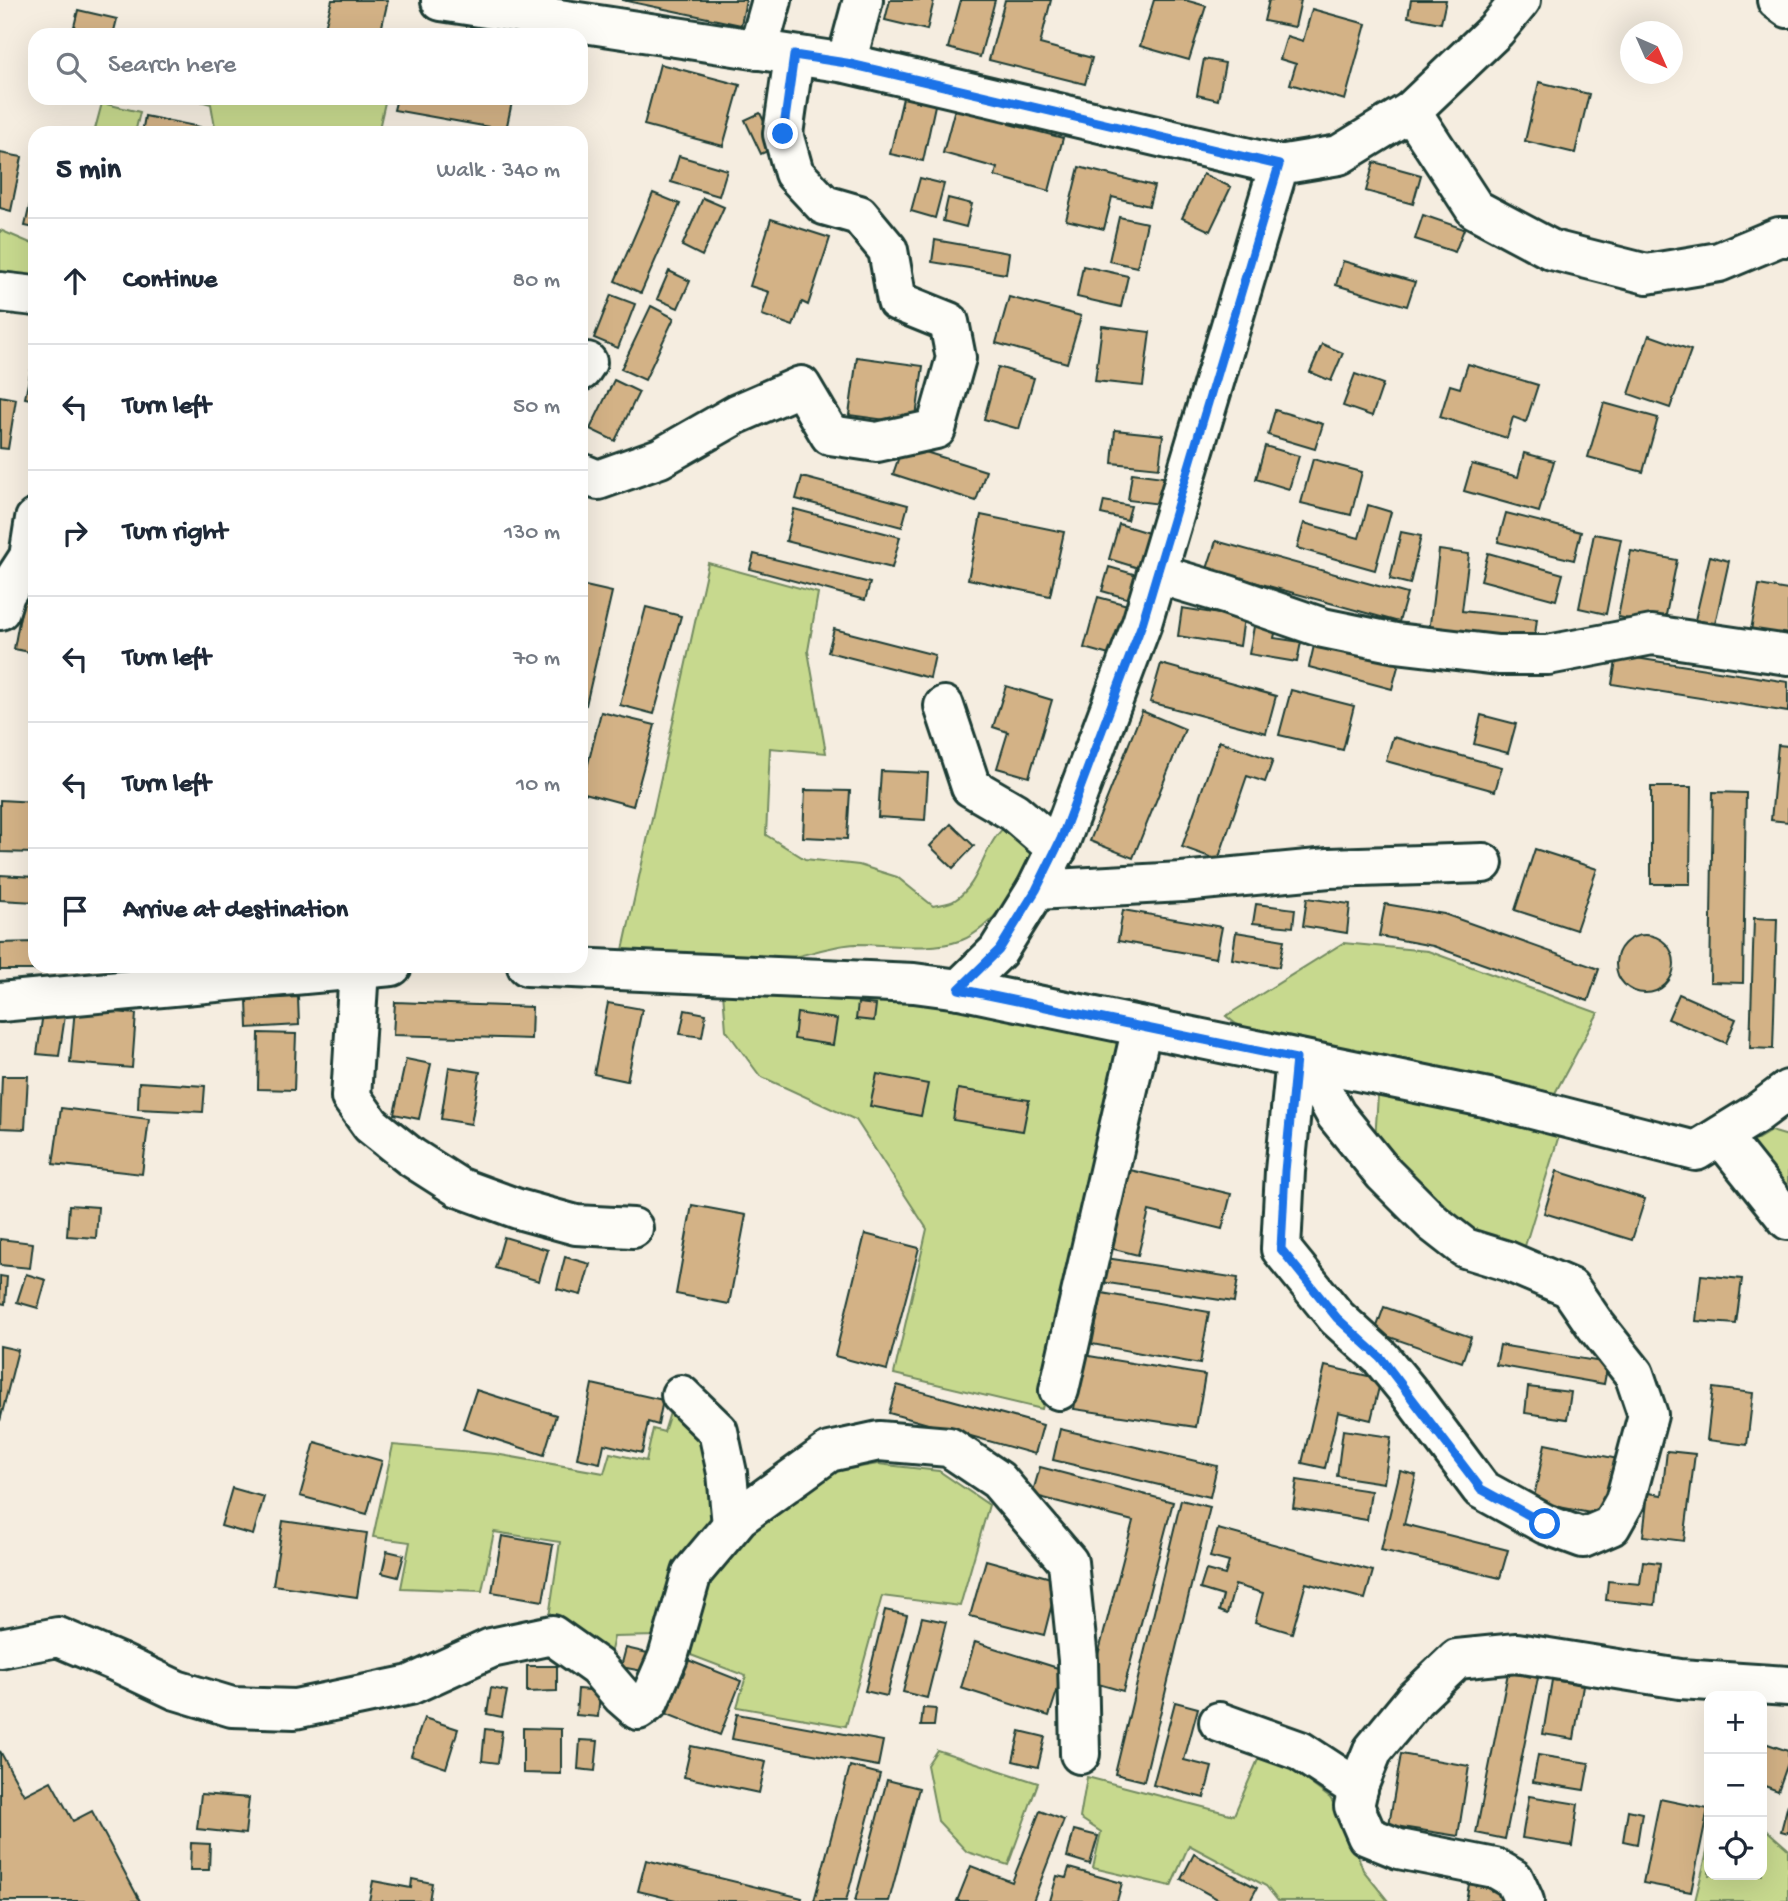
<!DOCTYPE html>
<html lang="en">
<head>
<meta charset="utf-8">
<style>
	:root { --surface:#fff; --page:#f2f2f3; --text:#1f2937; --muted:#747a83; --line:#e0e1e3 }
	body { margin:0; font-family:"Gochi Hand",sans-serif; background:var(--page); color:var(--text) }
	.controls { position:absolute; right:21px; bottom:21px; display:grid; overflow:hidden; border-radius:14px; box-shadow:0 7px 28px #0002 }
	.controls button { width:63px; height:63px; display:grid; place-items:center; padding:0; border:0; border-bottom:2px solid var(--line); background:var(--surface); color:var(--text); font:35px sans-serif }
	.compass { position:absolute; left:1620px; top:21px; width:63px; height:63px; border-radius:50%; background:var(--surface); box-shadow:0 7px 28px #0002; rotate:135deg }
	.stop { position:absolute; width:21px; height:21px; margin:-16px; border:5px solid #1a73e8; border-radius:50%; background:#fff }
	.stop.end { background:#1a73e8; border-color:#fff; box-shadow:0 2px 7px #0008 }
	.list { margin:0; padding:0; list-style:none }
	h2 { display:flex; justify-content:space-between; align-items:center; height:91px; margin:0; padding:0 28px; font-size:30px }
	h2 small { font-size:23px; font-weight:400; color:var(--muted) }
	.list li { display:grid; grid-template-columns:46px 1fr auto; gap:21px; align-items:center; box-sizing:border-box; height:126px; padding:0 28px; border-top:2px solid var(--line) }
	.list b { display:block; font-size:26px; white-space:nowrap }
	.list em { font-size:23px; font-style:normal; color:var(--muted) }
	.icon { flex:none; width:38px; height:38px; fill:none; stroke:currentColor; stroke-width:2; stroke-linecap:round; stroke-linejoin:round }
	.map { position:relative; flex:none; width:1788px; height:1901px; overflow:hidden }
	.search { position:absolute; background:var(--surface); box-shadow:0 7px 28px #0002; left:28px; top:28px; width:560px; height:77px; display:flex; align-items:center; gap:18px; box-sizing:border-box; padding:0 24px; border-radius:21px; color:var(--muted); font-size:26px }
	.panel { position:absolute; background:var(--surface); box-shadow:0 7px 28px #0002; left:28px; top:126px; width:560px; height:847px; border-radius:21px }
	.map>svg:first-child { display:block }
	.green { fill:#c7d98e; stroke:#738b61; stroke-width:2 }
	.building { fill:#d3b286; stroke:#1f3d34; stroke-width:2 }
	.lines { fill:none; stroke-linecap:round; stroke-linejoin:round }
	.minor-casing { stroke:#1f3d34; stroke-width:44 }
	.minor { stroke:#fdfcf7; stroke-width:38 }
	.route { stroke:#1a73e8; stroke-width:9 }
</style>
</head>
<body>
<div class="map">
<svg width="1788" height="1901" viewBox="0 0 1788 1901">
	<rect width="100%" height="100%" fill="#f5ede0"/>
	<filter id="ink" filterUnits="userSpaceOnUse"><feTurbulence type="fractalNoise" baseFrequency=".0143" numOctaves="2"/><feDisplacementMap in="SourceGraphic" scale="14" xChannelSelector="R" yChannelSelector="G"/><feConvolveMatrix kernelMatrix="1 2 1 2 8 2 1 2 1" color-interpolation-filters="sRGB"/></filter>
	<g filter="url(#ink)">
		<g class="green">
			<path d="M189,98h197l-8,35h-132l-31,-6 -4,-23z"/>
			<path d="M102,103l38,9 -5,21h-41z"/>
			<path d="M0,230l35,15v34l-35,1z"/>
			<path d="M708,563l110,30 -10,58 18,102 -56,-5 -4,87 39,24 54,6 38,12 36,29c7,-2 17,-2 22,-6 28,-18 28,-60 55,-77l32,26c-18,29 -47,78 -80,91 -33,12 -72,4 -106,4 -29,1 -56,15 -84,16 -50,3 -100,-4 -149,-10z"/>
			<path d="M1343,943l85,8 170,62 -43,80 -119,-24 -132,-22 -68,-23 -10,-8z"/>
			<path d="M723,992l216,5 193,37 -90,375 -148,-35 33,-145 -71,-109 -96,-44 -34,-46z"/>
			<path d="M1378,1095l182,37 -35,114 -48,-6 -102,-100z"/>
			<path d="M1771,1131l17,5v60l-45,-48z"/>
			<path d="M673,1403l34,34 11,87 -61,112 -43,1 -6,27 -59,-47 11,-75 -66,-10 -12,59 -81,-3 9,-46 -37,-5 20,-92 102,9 109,19 6,-20 36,8 7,-32 11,3z"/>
			<path d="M878,1464l61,7 50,34 -29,101 -78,-10 -36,130 -109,-19 9,-31 -63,-24 7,-31 26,-54 62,-60 41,-33z"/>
			<path d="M1263,1748l67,50 17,26 16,46 25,31h-110l-12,-15 -77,-41 -18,41 -78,-18 8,-36 -21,-14 7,-41 147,38z"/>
			<path d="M937,1750l101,33 -30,82 -41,-13 -29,-31 -11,-56z"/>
			<path d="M1762,1826l26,23v52h-93l14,-57v31h53z"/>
		</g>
		<g class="building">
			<path d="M332,0h56l-8,35h-57z"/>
			<path d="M622,0h124l-5,25z"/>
			<path d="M890,0h44l-7,30 -42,-10z"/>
			<path d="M961,0h34l-15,57 -32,-9z"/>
			<path d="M1005,0h46l-11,44 52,14 -7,26 -96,-24z"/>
			<path d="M1154,0h31l21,6 -17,54 -49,-14z"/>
			<path d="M1269,0h32l-6,27 -31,-6z"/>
			<path d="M1411,0h35l-5,23 -33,-6z"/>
			<path d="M1312,9l54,15 -21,76 -55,-16 6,-20 -16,-5 7,-23 16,5z"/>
			<path d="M78,10l39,9 -4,16h-41z"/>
			<path d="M1204,59l21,4 -7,37 -21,-5z"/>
			<path d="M660,64l80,21 -17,61 -79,-21z"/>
			<path d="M1539,82l50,12 -14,59 -50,-12z"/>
			<path d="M905,89l32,7 -14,65 -33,-7z"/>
			<path d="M397,98h92l23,4 -6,28 -112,-20z"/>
			<path d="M957,101l55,15 -3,8 54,14 -14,53 -54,-15 2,-8 -54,-15z"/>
			<path d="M760,113l16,34 -15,7 -16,-34z"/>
			<path d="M145,116l55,11 -1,6h-57z"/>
			<path d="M0,153l22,4 -11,54 -11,-3z"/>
			<path d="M679,156l48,14 -8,26 -48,-14z"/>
			<path d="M1374,162l47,13 -8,29 -47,-13z"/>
			<path d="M1079,167l75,19 -5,20 -37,-9 -8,32 -38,-9z"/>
			<path d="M1203,174l28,13 -21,44 -28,-13z"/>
			<path d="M920,178l24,6 -9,34 -24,-7z"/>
			<path d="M35,182v46l-10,-2z"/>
			<path d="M653,193l27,11 -39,89 -26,-12z"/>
			<path d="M703,198l21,9 -22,49 -20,-10z"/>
			<path d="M948,198l24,6 -6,23 -23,-6z"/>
			<path d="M1423,215l41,14 -9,23 -40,-13z"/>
			<path d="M1119,217l28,6 -10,44 -28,-6z"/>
			<path d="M771,219l59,19 -22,67 -6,-3 -9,24 -31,-11 7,-23 -19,-6z"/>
			<path d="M935,240l74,13 -3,21 -74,-12z"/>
			<path d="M1343,261l72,21 -8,24 -71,-21z"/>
			<path d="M1083,266l45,10 -7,31 -44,-10z"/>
			<path d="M669,271l21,10 -12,27 -21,-9z"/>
			<path d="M611,295l24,9 -17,44 -24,-10z"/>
			<path d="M1009,297l72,19 -14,47 -71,-20z"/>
			<path d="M651,306l23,12 -29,62 -24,-11z"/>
			<path d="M1102,326l48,6 -7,54 -48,-5z"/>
			<path d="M1649,335l42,15 -21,58 -41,-14z"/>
			<path d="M1322,344l21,9 -12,28 -21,-9z"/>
			<path d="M35,350v50l-10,-2z"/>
			<path d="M857,357l66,9 -8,58 -66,-9z"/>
			<path d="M1468,364l70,21 -12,37 -13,-5 -6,21 -67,-21 10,-32 10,3z"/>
			<path d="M998,367l36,11 -15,51 -35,-10z"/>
			<path d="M1355,374l28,10 -11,32 -29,-10z"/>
			<path d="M614,380l25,12 -24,49 -25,-12z"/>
			<path d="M0,396l16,3 -8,50 -8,-1z"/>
			<path d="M1604,403l54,15 -15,54 -55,-15z"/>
			<path d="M1275,410l48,14 -8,25 -47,-14z"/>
			<path d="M1115,430l48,5 -4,33 -47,-5z"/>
			<path d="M903,445l83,26 -10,30 -83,-27z"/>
			<path d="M1265,446l34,10 -10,33 -33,-10z"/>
			<path d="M1524,453l30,8 -15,51 -75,-21 8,-27 46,13z"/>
			<path d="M1313,459l49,13 -11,43 -50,-12z"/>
			<path d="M1132,473l39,5 -3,27 -40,-5z"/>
			<path d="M802,477l106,28 -6,22 -106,-28z"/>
			<path d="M1104,501l27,5 -4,14 -26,-6z"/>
			<path d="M1368,505l23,7 -16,58 -78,-22 7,-25 55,15z"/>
			<path d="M794,509l106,28 -8,31 -106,-27z"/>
			<path d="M1506,513l75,19 -7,28 -76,-18z"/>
			<path d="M981,515l83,17 -14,64 -82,-17z"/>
			<path d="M1119,524l36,11 -10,35 -36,-11z"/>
			<path d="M1401,532l20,4 -11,48 -20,-5z"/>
			<path d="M1594,534l27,5 -15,75 -27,-6z"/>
			<path d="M1216,541l191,53 -8,28 -192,-53z"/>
			<path d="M1439,550l30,4 -7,57 75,8 -3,24 -105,-11z"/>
			<path d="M1631,551l46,9 -13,65 -46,-8z"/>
			<path d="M1488,553l75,21 -7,26 -75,-20z"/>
			<path d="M754,554l116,29 -5,17 -115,-31z"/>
			<path d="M1710,556l19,5 -14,63 -20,-4z"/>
			<path d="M1109,567l35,10 -7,24 -35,-10z"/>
			<path d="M26,583l9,2v68l-21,-4z"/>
			<path d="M581,585l31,7 -26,113 -5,-1z"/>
			<path d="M1759,585l29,5v52l-38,-6z"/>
			<path d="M1098,597l37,10 -15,51 -36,-10z"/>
			<path d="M646,607l35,9 -27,98 -34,-9z"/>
			<path d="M1182,608l62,10 -4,28 -62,-10z"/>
			<path d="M1255,621l22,4 -3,13 27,4 -4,20 -48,-8z"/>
			<path d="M834,629l101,26 -5,23 -102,-26z"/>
			<path d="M1316,637l84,22 -8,30 -83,-22z"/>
			<path d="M1617,655l171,27v30l-176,-28z"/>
			<path d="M1161,664l115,32 -10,37 -116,-31z"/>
			<path d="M1006,686l46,14 -23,77 -32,-9 11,-36 -15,-5z"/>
			<path d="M1291,690l63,16 -11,44 -64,-15z"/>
			<path d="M1142,711l43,18 -52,129 -43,-17z"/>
			<path d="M601,712l54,13 -22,81 -52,-14z"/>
			<path d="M1481,715l35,9 -8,29 -34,-9z"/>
			<path d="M1393,737l109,30 -7,24 -109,-30z"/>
			<path d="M1219,741l54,19 -8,22 -18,-6 -29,84 -36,-13z"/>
			<path d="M1778,745l10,1v76l-17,-2z"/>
			<path d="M881,771l47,2 -3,47 -47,-3z"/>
			<path d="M1651,787h40l-1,97h-39z"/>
			<path d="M805,790l45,1 -3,48 -44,-2z"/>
			<path d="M1713,792l33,1 -3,190 -33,-1z"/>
			<path d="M0,800l35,2v51l-35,-1z"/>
			<path d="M951,824l23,22 -21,22 -23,-22z"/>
			<path d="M1535,849l62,20 -21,61 -61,-20z"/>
			<path d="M0,875l35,2v25l-35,-2z"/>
			<path d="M1307,898l43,6 -3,29 -44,-7z"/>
			<path d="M1256,904l39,5 -2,18 -40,-4z"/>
			<path d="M1385,904l59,10 155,55 -11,32 -155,-55 -54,-10z"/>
			<path d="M1123,910l99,17 -6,31 -98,-17z"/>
			<path d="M1754,918l23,1 -4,130 -23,-1z"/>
			<path d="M1236,932l48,8 -5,27 -47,-8z"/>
			<circle cx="1645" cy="964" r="29"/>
			<path d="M34,942v28h-34v-27z"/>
			<path d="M1679,994l57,25 -10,24 -58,-24z"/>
			<path d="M298,997l1,28 -51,3 -1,-28z"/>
			<path d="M395,1002l137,5 -1,32 -138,-4z"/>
			<path d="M608,1003l34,6 -15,72 -33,-7z"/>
			<path d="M858,1003l18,2 -2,16 -18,-2z"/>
			<path d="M75,1008l61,6 -4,54 -62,-5z"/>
			<path d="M685,1010l21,4 -4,23 -22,-3z"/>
			<path d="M43,1013l22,3 -6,40 -22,-2z"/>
			<path d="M797,1013l40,6 -4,26 -39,-6z"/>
			<path d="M259,1033l37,1 -2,56 -36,-1z"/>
			<path d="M406,1059l25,5 -12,55 -25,-5z"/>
			<path d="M449,1067l31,5 -9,52 -30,-5z"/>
			<path d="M877,1074l51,10 -7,32 -51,-10z"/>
			<path d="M2,1076h26l-3,53 -25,-1z"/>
			<path d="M139,1082l66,4 -2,26 -65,-3z"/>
			<path d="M958,1089l71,11 -6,31 -70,-11z"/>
			<path d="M61,1108l88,11 -7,55 -89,-10z"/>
			<path d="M1126,1169l105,25 -9,35 -73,-18 -11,44 -32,-8z"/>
			<path d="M1557,1171l88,28 -13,41 -88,-27z"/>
			<path d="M69,1205l29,2 -2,31 -29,-2z"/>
			<path d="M692,1205l54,10 -17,89 -53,-10z"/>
			<path d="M865,1234l54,14 -32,122 -52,-14z"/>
			<path d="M504,1237l44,13 -9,31 -44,-13z"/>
			<path d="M0,1239l33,4 -3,25 -30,-3z"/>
			<path d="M565,1257l25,7 -9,31 -24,-6z"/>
			<path d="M1106,1258l132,20 -4,24 -133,-20z"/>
			<path d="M26,1274l20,6 -8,28 -21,-6z"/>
			<path d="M1701,1275l41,4 -6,45 -40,-3z"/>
			<path d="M0,1276l7,1 -2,27 -5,-1z"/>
			<path d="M1102,1293l107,19 -9,52 -108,-20z"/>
			<path d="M1384,1307l87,30 -9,25 -87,-30z"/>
			<path d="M1500,1345l108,18 -4,21 -108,-19z"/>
			<path d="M0,1346l18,4 -18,71z"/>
			<path d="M1083,1355l122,20 -9,52 -122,-18z"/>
			<path d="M1325,1366l56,13 -10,41 -33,-8 -13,56 -23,-5z"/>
			<path d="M592,1384l71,16 -5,25 -10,-3 -6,31 -38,-9 -4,19 -23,-5z"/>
			<path d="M897,1385l146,40 -8,29 -146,-41z"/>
			<path d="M1528,1387l43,5 -4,27 -42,-6z"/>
			<path d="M1713,1388l40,5 -6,52 -40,-5z"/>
			<path d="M476,1390l80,25 -12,40 -81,-26z"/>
			<path d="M1060,1429l157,37 -7,31 -157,-37z"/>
			<path d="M1343,1430l48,7 -7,46 -47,-7z"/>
			<path d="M315,1442l67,19 -15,53 -67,-18z"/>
			<path d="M1545,1444l73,15 -12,57 -73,-14z"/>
			<path d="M1667,1451l28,3 -11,87 -41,-5 5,-43 14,2z"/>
			<path d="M1040,1467l133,35 -50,189 -32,-9 42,-161 -101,-26z"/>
			<path d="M1400,1471l16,4 -12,49 104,26 -8,28 -119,-28z"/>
			<path d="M1297,1480l74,11 -4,29 -74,-12z"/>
			<path d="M232,1488l32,9 -11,38 -32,-9z"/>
			<path d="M1181,1500l29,7 -66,274 -29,-7z"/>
			<path d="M283,1521l84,12 -10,64 -84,-12z"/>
			<path d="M1218,1529l155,42 -8,28 -59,-16 -14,50 -37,-11 8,-29 -28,-8 -8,29 -8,-3 4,-15 -23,-7 6,-19 19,5 4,-13 -19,-5z"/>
			<path d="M502,1536l51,9 -10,56 -51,-9z"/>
			<path d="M387,1551l17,4 -6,22 -16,-4z"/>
			<path d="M986,1560l72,20 -14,55 -74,-19z"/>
			<path d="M1643,1561l17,2 -5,42 -49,-5 2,-19 32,3z"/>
			<path d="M885,1610l22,5 -20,81 -22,-5z"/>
			<path d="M922,1617l24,5 -19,76 -24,-6z"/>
			<path d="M975,1642l89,28 -15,46 -88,-28z"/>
			<path d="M626,1648l26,6 -4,18 -27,-5z"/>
			<path d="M688,1660l53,21 -21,54 -53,-21z"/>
			<path d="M527,1666h30v25l-30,1z"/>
			<path d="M1508,1673l30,5 -33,161 -29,-6z"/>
			<path d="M1552,1680l31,5 -9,54 -31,-5z"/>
			<path d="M491,1688l16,3 -5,26 -15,-3z"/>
			<path d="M578,1689l22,2 -2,26 -22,-2z"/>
			<path d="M1175,1702l23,6 -14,52 28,7 -8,31 -51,-13z"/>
			<path d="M923,1708l13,1 -2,17h-13z"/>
			<path d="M737,1714l146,27 -5,25 -146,-27z"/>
			<path d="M424,1718l34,11 -12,39 -35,-12z"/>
			<path d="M523,1728l38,1v45l-38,-1z"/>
			<path d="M485,1729l17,2 -4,32 -16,-2z"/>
			<path d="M1020,1731l25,6 -7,30 -25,-6z"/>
			<path d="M580,1740l18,1 -3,30 -17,-2z"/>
			<path d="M1762,1742l26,9v12l-10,28 -16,-6z"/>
			<path d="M691,1746l75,16 -7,31 -75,-16z"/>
			<path d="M0,1751l24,44 27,-14 22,40 19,-10 48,90h-140z"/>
			<path d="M1401,1754l68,12 -11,70 -69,-11z"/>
			<path d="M1538,1755l51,8 -5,27 -51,-8z"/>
			<path d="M850,1766l30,8 -34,127h-32z"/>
			<path d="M887,1780l32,8 -30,113h-34z"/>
			<path d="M201,1794l48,4 -4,36 -48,-5z"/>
			<path d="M1529,1796l49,8 -6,42 -50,-8z"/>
			<path d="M1660,1799l48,10 -17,83 -48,-9z"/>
			<path d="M1788,1804v29l-7,-2z"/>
			<path d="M1628,1810l14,3 -5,31 -14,-3z"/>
			<path d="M1040,1811l24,9 -31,81h-76l14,-35 41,16z"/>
			<path d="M1074,1830l24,6 -8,28 -23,-7z"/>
			<path d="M191,1843l19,1 -1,26h-19z"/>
			<path d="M1194,1854l63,34 -7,13h-29l-40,-22z"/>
			<path d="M646,1860l156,38 -1,3h-121l-42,-10z"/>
			<path d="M1069,1868l53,15 -5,18h-67l7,-25 9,2z"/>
			<path d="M412,1879l20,4 -3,18h-60l4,-20 38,7z"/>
			<path d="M1469,1884l38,8 -2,9h-39z"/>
		</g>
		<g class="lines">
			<defs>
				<g id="minor">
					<path d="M1777,0l11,8"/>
					<path d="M441,1l405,62 433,102"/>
					<path d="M758,50l14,-50"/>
					<path d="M846,63l17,-63"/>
					<path d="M1411,111l64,98 77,41 95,24 72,-12 60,-25h9"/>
					<path d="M0,292l35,4"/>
					<path d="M581,371l6,-9"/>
					<path d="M581,473l17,7 62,-22 77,-44 64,-28 29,49 47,7 59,-13 20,-71 -7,-36 -52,-21 -9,-51 -29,-35 -35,-10 -30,-32 -11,-39 11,-78"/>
					<path d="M1157,574l71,21 95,33 73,15 102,12h50l104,-20 136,20"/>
					<path d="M0,610l5,-16 24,-37 6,-38"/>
					<path d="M944,706l27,81 43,25 43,37"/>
					<path d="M1036,890l146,-8 147,-14 154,-5"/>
					<path d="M527,966l387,17 45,6 530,109 207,53 60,-37 32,-24"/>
					<path d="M359,969l-8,128 20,28 40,32 47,30 60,22 58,16 57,3"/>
					<path d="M959,989l39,-38 38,-61 25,-51 81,-216 137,-458 60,-10 72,-44 85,-81 25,-30"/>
					<path d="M0,1002l392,-36"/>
					<path d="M1296,1059l-11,112 -4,78 56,69 44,40 27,33 73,98 64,35 38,14 28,-12 14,-25 23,-86 -14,-41 -38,-48 -26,-38 -63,-27 -42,-13 -32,-25 -49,-49 -48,-59 -30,-54"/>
					<path d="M1721,1136l67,84"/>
					<path d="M1059,1390l83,-363"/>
					<path d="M681,1395l37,36 9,42 5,52"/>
					<path d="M0,1648l58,-11 59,25 59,28 56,17 63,2 115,-24 81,-37 61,-13 45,32 25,29 16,14 10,-7 20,-46 24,-84 47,-56 90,-65 50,-11 70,6 49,33 70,82 10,98 2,94"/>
					<path d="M1219,1722l81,29 58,38"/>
					<path d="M1524,1901l-10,-22 -19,-11 -96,-19 -32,-13 -13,-30 5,-22 14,-34 42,-51 42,-40 60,-6 163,26 108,7"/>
				</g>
			</defs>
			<use href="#minor" class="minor-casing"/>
			<use href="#minor" class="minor"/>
		</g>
	</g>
	<g class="lines" filter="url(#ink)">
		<path class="route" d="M783,134l11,-79 52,8 433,102 -137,459 -81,215 -25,51 -37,60 -40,39 337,70 -11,112 -4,78 56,69 44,40 100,131 64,35"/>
	</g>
</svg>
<div class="controls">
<button>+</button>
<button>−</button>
<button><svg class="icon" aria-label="locate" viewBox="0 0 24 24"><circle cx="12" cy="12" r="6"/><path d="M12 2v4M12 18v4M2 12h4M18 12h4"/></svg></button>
</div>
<svg class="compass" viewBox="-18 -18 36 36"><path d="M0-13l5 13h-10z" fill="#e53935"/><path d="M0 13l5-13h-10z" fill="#747a83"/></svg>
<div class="stop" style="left:1545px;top:1524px"></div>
<div class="stop end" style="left:783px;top:134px"></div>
<div class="search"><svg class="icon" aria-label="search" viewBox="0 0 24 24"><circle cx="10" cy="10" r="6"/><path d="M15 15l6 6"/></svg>Search here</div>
<section class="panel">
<h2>5 min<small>Walk · 340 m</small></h2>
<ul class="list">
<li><svg class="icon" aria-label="ahead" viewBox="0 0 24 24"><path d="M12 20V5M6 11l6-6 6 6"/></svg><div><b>Continue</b></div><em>80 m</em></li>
<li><svg class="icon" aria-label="left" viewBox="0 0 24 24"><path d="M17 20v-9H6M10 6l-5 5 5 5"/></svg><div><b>Turn left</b></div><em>50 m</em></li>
<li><svg class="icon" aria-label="right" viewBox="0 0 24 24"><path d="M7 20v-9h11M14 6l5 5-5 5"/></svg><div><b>Turn right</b></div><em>130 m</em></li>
<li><svg class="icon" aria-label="left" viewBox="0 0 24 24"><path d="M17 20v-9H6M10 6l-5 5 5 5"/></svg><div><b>Turn left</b></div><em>70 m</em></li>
<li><svg class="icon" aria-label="left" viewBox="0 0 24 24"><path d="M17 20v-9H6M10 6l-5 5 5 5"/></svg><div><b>Turn left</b></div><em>10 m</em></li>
<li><svg class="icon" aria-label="arrive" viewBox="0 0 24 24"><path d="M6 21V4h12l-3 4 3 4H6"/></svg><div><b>Arrive at destination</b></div></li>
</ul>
</section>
</div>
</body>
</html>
